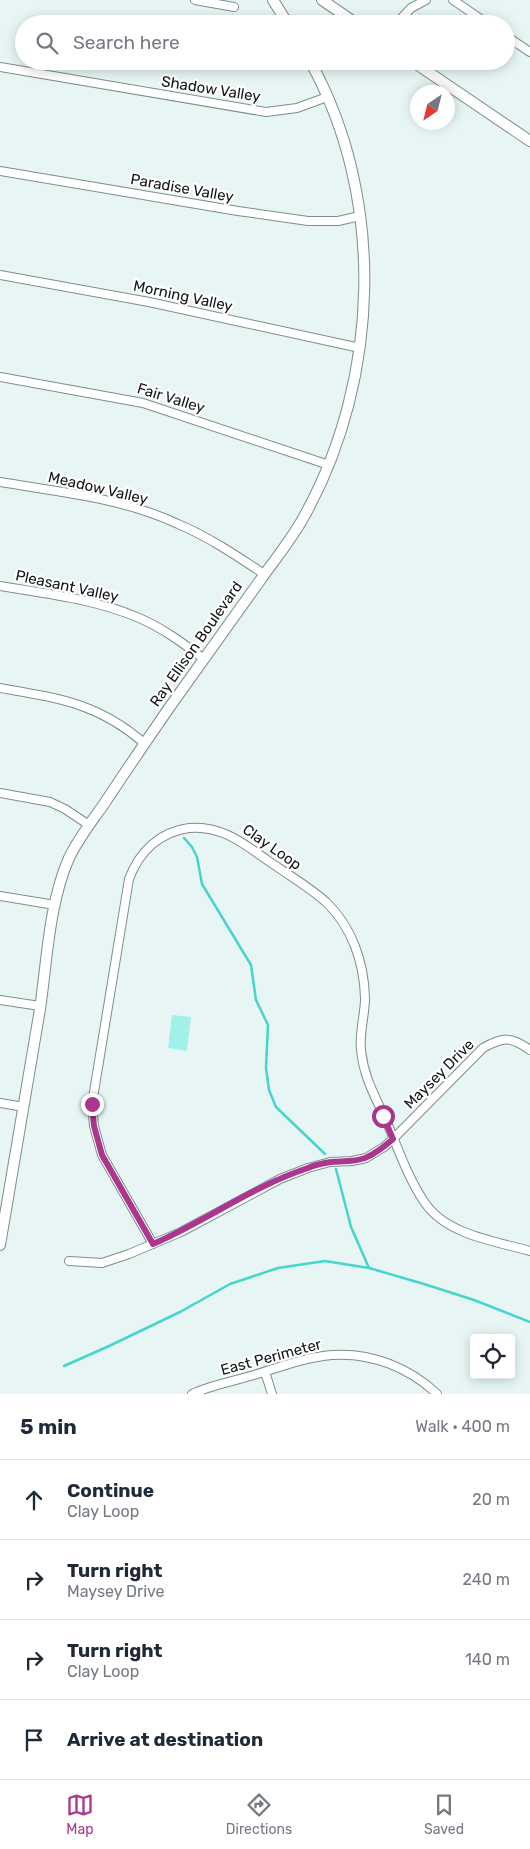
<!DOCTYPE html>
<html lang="en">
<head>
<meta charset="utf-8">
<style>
	:root { --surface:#fff; --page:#f6f6f7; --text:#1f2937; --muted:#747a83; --line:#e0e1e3; --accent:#aa368e }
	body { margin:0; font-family:Rubik,sans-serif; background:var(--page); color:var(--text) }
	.controls { position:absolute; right:15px; bottom:15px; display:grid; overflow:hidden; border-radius:5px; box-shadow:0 2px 12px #0003 }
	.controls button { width:45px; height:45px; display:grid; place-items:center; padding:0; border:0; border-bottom:1px solid var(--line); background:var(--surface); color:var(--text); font:25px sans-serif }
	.compass { position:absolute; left:410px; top:85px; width:45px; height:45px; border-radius:50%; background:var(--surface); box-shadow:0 2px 12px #0003; rotate:215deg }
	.stop { position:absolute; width:15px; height:15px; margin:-11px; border:4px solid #aa368e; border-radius:50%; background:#fff }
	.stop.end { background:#aa368e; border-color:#fff; box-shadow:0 1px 5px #0008 }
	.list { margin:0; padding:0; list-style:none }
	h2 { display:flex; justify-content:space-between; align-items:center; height:65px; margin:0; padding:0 20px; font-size:21px }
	h2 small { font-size:16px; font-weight:400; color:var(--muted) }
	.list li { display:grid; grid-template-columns:32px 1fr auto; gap:15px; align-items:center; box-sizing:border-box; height:80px; padding:0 20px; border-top:1px solid var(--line) }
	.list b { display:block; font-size:19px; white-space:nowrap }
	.list p { margin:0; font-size:16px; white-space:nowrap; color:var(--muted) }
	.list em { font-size:16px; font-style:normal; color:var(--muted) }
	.icon { flex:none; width:28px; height:28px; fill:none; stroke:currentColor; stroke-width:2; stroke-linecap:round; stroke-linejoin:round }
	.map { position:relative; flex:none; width:530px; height:1394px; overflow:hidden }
	.search { position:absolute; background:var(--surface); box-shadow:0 2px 12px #0003; left:15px; right:15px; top:15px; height:55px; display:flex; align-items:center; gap:12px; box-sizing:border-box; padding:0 18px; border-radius:28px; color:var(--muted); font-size:19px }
	.sheet { height:385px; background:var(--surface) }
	nav { display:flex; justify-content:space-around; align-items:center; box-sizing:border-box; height:70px; border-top:1px solid var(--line); background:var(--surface); font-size:14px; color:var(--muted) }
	nav a { display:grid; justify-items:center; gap:2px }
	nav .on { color:var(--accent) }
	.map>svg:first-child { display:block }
	.green { fill:#a1f1ea }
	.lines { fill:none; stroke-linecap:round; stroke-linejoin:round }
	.stream { stroke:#45d5cc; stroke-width:2.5 }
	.minor-casing { stroke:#7f8d8c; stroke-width:10 }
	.tertiary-casing { stroke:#7f8d8c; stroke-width:12 }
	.minor { stroke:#fff; stroke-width:8 }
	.tertiary { stroke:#fff; stroke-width:10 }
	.route { stroke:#aa368e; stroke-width:6 }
	.labels { text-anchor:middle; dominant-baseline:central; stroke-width:4.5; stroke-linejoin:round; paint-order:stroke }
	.street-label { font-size:15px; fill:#111615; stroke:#fff }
</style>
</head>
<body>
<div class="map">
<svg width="530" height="1394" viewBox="0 0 530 1394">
	<rect width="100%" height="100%" fill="#e7f6f5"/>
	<path class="green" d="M172,1015l19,2 -4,34 -19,-3z"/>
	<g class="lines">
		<g class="stream">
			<path d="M184,838l8,9 5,10 5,27 49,81 5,35 12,25 -2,43 3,22 7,17 49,47"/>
			<path d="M336,1169l15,58 18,41"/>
			<path d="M64,1366l43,-19 73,-35 50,-28 48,-16 47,-7 44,7 55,16 50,16 56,22"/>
		</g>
		<defs>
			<g id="minor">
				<path d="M195,0l39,7"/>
				<path d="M453,0l35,24"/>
				<path d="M396,24l15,-16 15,-8"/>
				<path d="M506,36l24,16"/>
				<path d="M0,67l266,45 31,-4 30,-11"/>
				<path d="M0,171l238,40 70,10h30l22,-5"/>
				<path d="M0,275l149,27 211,46"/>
				<path d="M0,377l143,26 186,62"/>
				<path d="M0,482c60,10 123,16 178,42 31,13 59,32 86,50"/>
				<path d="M0,586c47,8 95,13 139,32 24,10 45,26 65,41"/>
				<path d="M0,688c58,10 98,15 144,55"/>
				<path d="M0,793l50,9 15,7 24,16"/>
				<path d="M0,896l55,9"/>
				<path d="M0,1000l40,6"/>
				<path d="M0,1103l24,4"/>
				<path d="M153,1244l-51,-89 -8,-29 -2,-22 37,-225c10,-27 30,-47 60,-51 32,-3 54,15 78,32 20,14 41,26 59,42 26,25 38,60 39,96 0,17 -6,35 -4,52 3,30 16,49 27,75 11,26 21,55 37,78 22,32 70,38 105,48"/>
				<path d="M69,1261l33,2 27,-9 52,-22 99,-53 28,-11 22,-6 22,-1 14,-3 18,-11 9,-8 90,-91c20,-11 28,-12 47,2"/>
				<path d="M265,1372l7,22"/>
				<path d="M192,1394c19,-9 42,-13 62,-19 26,-8 52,-18 78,-20 39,-3 78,13 105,39"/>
			</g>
			<g id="tertiary">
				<path d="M273,0l15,24"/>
				<path d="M322,0l35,24"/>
				<path d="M412,61l118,80"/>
				<path d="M0,1245c13,-79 27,-157 40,-236 7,-48 9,-106 29,-151 9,-19 23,-37 35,-54 21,-32 43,-64 65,-96 30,-42 60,-84 90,-126 16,-23 34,-44 47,-69 74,-136 80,-315 4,-452"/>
			</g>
		</defs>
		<use href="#minor" class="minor-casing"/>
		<use href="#tertiary" class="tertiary-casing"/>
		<use href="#minor" class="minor"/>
		<use href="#tertiary" class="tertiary"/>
	</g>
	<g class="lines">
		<path class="route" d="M92,1104l2,22 8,29 51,89c53,-23 100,-58 155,-76 7,-3 15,-5 23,-6 11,-1 23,0 34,-4 10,-4 20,-12 28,-19l-10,-23"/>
	</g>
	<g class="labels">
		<g class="street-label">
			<text transform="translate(211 89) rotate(9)">Shadow Valley</text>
			<text transform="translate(182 188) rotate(10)">Paradise Valley</text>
			<text transform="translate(183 296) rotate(12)">Morning Valley</text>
			<text transform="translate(171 398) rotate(17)">Fair Valley</text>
			<text transform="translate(98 488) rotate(13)">Meadow Valley</text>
			<text transform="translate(67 586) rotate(12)">Pleasant Valley</text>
			<text transform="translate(196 644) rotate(-55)">Ray Ellison Boulevard</text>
			<text transform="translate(272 847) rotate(35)">Clay Loop</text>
			<text transform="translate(439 1074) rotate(-45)">Maysey Drive</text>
			<text transform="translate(271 1357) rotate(-15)">East Perimeter</text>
		</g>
	</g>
</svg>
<div class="controls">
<button><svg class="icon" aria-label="locate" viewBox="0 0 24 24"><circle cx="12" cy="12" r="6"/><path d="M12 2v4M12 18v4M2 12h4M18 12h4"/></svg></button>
</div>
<svg class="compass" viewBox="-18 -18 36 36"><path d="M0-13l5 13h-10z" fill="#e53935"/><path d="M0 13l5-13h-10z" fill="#747a83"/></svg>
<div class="stop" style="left:383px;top:1116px"></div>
<div class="stop end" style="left:92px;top:1104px"></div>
<div class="search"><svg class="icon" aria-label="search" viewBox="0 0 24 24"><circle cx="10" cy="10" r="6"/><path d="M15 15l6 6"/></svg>Search here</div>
</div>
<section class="sheet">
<h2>5 min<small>Walk · 400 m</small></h2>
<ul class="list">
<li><svg class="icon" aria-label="ahead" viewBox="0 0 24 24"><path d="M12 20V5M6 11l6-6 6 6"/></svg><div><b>Continue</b><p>Clay Loop</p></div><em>20 m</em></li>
<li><svg class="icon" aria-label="right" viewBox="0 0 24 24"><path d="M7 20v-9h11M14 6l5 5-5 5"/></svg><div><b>Turn right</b><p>Maysey Drive</p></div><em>240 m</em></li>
<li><svg class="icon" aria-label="right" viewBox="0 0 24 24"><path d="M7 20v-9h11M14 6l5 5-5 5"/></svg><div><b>Turn right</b><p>Clay Loop</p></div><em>140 m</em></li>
<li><svg class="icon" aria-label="arrive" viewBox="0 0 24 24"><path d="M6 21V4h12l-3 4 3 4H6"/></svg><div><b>Arrive at destination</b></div></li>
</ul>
</section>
<nav>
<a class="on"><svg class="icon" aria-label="map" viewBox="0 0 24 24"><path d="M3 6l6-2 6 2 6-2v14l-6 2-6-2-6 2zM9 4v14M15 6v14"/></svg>Map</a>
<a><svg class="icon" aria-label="directions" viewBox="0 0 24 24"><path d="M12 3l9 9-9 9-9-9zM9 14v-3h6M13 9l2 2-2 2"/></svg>Directions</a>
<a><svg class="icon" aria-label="saved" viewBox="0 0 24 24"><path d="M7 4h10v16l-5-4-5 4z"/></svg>Saved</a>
</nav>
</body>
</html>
